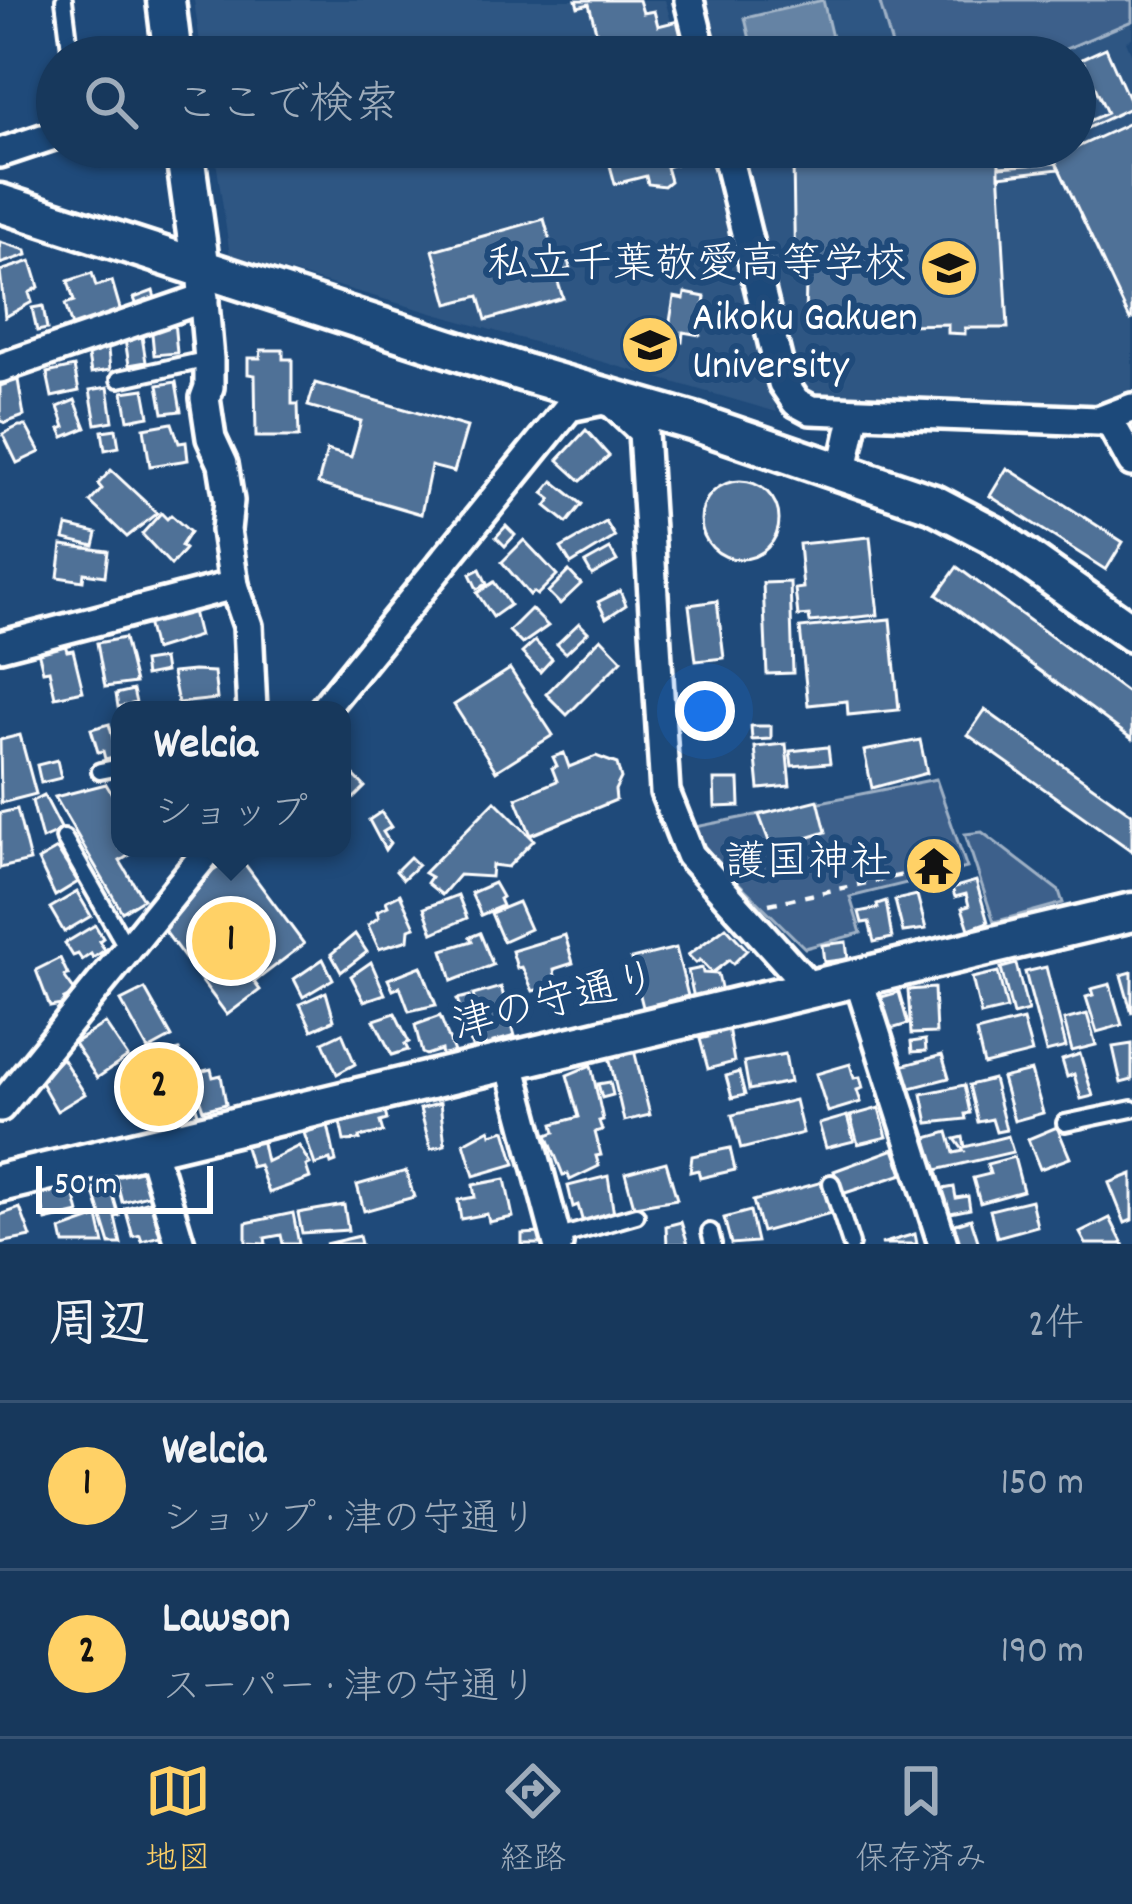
<!DOCTYPE html>
<html lang="ja">
<head>
<meta charset="utf-8">
<style>
	:root { --surface:#17385c; --page:#244365; --text:#f1f3f6; --muted:#9eacbb; --line:#365272; --accent:#ffd166 }
	body { margin:0; font-family:Dekko,"Klee One",sans-serif; background:var(--page); color:var(--text) }
	.scale { position:absolute; left:36px; bottom:30px; width:177px; box-sizing:border-box; padding-left:12px; border:6px solid #fff; border-top:0; font-size:33px; line-height:42px; white-space:nowrap; color:#fff; -webkit-text-stroke:9px #1f4a7a; paint-order:stroke }
	.you { position:absolute; left:705px; top:711px; width:42px; height:42px; margin:-30px; border:9px solid #fff; border-radius:50%; background:#1a73e8; box-shadow:0 0 0 18px #1a73e833 }
	.badge { display:grid; place-items:center; width:78px; height:78px; border-radius:50%; background:var(--accent); color:#111; font-size:39px; font-weight:700 }
	.pin { position:absolute; translate:-50% -50%; border:6px solid #fff; box-shadow:0 3px 12px #0006 }
	.popup { position:absolute; left:111px; top:701px; width:240px; height:156px; box-sizing:border-box; display:grid; place-content:center; border-radius:24px; background:var(--surface); filter:drop-shadow(0 3px 9px #0005); font-size:39px; white-space:nowrap; color:var(--muted) }
	.popup b { font-size:45px; color:var(--text) }
	.popup::after { content:''; position:absolute; left:50%; top:100%; margin-left:-24px; border:24px solid transparent; border-top-color:var(--surface) }
	.list { margin:0; padding:0; list-style:none }
	h2 { display:flex; justify-content:space-between; align-items:center; height:156px; margin:0; padding:0 48px; font-size:51px }
	h2 small { font-size:39px; font-weight:400; color:var(--muted) }
	.list li { display:grid; grid-template-columns:78px 1fr auto; gap:36px; align-items:center; box-sizing:border-box; height:168px; padding:0 48px; border-top:3px solid var(--line) }
	.list b { display:block; font-size:45px; white-space:nowrap }
	.list p { margin:0; font-size:39px; white-space:nowrap; color:var(--muted) }
	.list em { font-size:39px; font-style:normal; color:var(--muted) }
	.icon { flex:none; width:66px; height:66px; fill:none; stroke:currentColor; stroke-width:2; stroke-linecap:round; stroke-linejoin:round }
	.map { position:relative; flex:none; width:1132px; height:1244px; overflow:hidden }
	.search { position:absolute; background:var(--surface); box-shadow:0 3px 9px #0004; left:36px; right:36px; top:36px; height:132px; display:flex; align-items:center; gap:30px; box-sizing:border-box; padding:0 42px; border-radius:66px; color:var(--muted); font-size:45px }
	.sheet { height:492px; background:var(--surface) }
	nav { display:flex; justify-content:space-around; align-items:center; box-sizing:border-box; height:168px; border-top:3px solid var(--line); background:var(--surface); font-size:33px; color:var(--muted) }
	nav a { display:grid; justify-items:center; gap:6px }
	nav .on { color:var(--accent) }
	.map>svg:first-child { display:block }
	.built { fill:#2e5683 }
	.green { fill:#3c618b; stroke:#9eb0c5; stroke-width:3 }
	.water { fill:#6583a4; stroke:#a3b5c8; stroke-width:3 }
	.building { fill:#507197; stroke:#fff; stroke-width:3 }
	.lines { fill:none; stroke-linecap:round; stroke-linejoin:round }
	.lane-casing { stroke:#fff; stroke-width:22 }
	.street-casing { stroke:#fff; stroke-width:36 }
	.secondary-casing { stroke:#fff; stroke-width:45 }
	.path { stroke:#fff; stroke-width:4.5; stroke-dasharray:9 9; stroke-linecap:butt }
	.lane { stroke:#1f4a7a; stroke-width:14 }
	.street { stroke:#1f4a7a; stroke-width:27 }
	.secondary { stroke:#1f4a7a; stroke-width:36 }
	.labels { text-anchor:middle; dominant-baseline:central; stroke-width:12; stroke-linejoin:round; paint-order:stroke }
	.poi-label { font-size:42px; fill:#fff; stroke:#1f4a7a; text-anchor:end }
	.street-label { font-size:42px; fill:#fff; stroke:#1f4a7a }
</style>
</head>
<body>
<div class="map">
<svg width="1132" height="1244" viewBox="0 0 1132 1244">
	<rect width="100%" height="100%" fill="#1f4a7a"/>
	<filter id="ink" filterUnits="userSpaceOnUse"><feTurbulence type="fractalNoise" baseFrequency=".00833" numOctaves="2"/><feDisplacementMap in="SourceGraphic" scale="24" xChannelSelector="R" yChannelSelector="G"/><feConvolveMatrix kernelMatrix="1 2 1 2 8 2 1 2 1" color-interpolation-filters="sRGB"/></filter>
	<g filter="url(#ink)">
		<g class="built">
			<path d="M194,0h471l16,57h-479z"/>
			<path d="M701,0h431v38l-6,3 6,14v336l-35,15 -285,-12 -16,-6 -59,-241h338v-90h-360z"/>
			<path d="M214,147h491l72,265 -547,-157z"/>
		</g>
		<g class="green">
			<path d="M879,0h253v21l-85,36h-131l-23,-8z"/>
			<path d="M936,779l31,89 -117,29 11,36 -56,15 -99,-97 -11,-24z"/>
			<path d="M982,832l77,59 4,12 -69,19 -29,-88z"/>
		</g>
		<path class="water" d="M823,0l10,42 -60,15h-19l-9,-39z"/>
		<g class="building">
			<path d="M576,0h63l4,13 11,-2 4,15 24,-6 10,37h-101l-3,-12 11,-3 -10,-38 -11,3z"/>
			<path d="M1106,48l26,59 -57,27v-7l32,-14 -23,-50 -9,4v-5z"/>
			<path d="M1132,122v197l-2,1 -76,-162z"/>
			<path d="M605,147h77l4,14 -20,6 4,14 -6,5 -16,-2 -2,-8 -31,8z"/>
			<path d="M767,147h231l10,181h-43v6l-17,-1v-9l-131,3 1,-8 -13,-1 1,-36 -11,1 -2,-122h-26z"/>
			<path d="M1056,163l3,6 -60,7v-9z"/>
			<path d="M544,219l12,43 12,-3 2,10 -15,4 8,25 -77,22 -7,-24 -31,8 -15,-54z"/>
			<path d="M0,242l26,8 1,5 -27,9z"/>
			<path d="M31,261l8,26 -10,6 3,9 -27,15 -5,-46z"/>
			<path d="M92,273l4,13 16,-5 9,31 -49,15 -7,-23 9,-3 -6,-20z"/>
			<path d="M153,291l3,11 -18,6 -4,-10z"/>
			<path d="M685,293l20,4 -5,38 -17,-3 -1,10 -15,-2 7,-43 10,2z"/>
			<path d="M43,306l4,23 -10,2 -5,-23z"/>
			<path d="M174,321l3,32 -23,2 -3,-32z"/>
			<path d="M141,330l5,32 -17,3 -5,-32z"/>
			<path d="M107,340l3,30 -19,3 -5,-28z"/>
			<path d="M261,350h22v9h9v45h6l1,33h-43l-1,-62 -7,-1v-16h12z"/>
			<path d="M74,367l5,24 -27,6 -5,-24z"/>
			<path d="M18,380l6,36 -19,7 -5,-3v-34z"/>
			<path d="M176,382l5,29 -18,2 -5,-28z"/>
			<path d="M315,383l152,44 -13,45 -23,-6 -10,48 -103,-30 9,-34 24,7 10,-36 -53,-15z"/>
			<path d="M108,387l5,34 -17,3 -6,-34z"/>
			<path d="M144,389l5,27 -21,4 -5,-28z"/>
			<path d="M75,400l11,28 -22,9 -4,-8 5,-2 -7,-20z"/>
			<path d="M172,423l7,20 7,-1 2,18 -38,6 -6,-38z"/>
			<path d="M19,426h7l14,26 -23,11 -14,-29z"/>
			<path d="M116,429l3,18 -14,3 -3,-19z"/>
			<path d="M586,430l23,26 -28,25 -23,-21z"/>
			<path d="M1007,468l116,74 -17,28 -116,-74z"/>
			<path d="M111,470l46,43 -30,24 -37,-35 12,-13 -4,-5z"/>
			<circle cx="740" cy="520" r="39"/>
			<path d="M553,481l29,23 -15,19 -21,-17 5,-7 -8,-6z"/>
			<path d="M161,513l6,6 4,-4 19,17 -9,14 4,3 -14,16 -29,-31z"/>
			<path d="M606,522l9,15 -44,27 -10,-16z"/>
			<path d="M67,526l30,7 -3,13 -30,-7z"/>
			<path d="M506,526l9,9 -10,11 -9,-9z"/>
			<path d="M870,537l8,78 -68,7 -1,-7 -11,1 -3,-27 8,-1 -4,-44z"/>
			<path d="M524,540l33,35 -20,20 -4,-3 -3,3 -28,-33z"/>
			<path d="M62,545l46,6 -3,25 -21,-3 -1,8 -25,-4z"/>
			<path d="M610,549l7,12 -25,14 -7,-12z"/>
			<path d="M957,567l175,129v43l-195,-144z"/>
			<path d="M480,569l7,15 -10,5 -7,-15z"/>
			<path d="M569,571l12,13 -21,20 -12,-12z"/>
			<path d="M494,582l16,23 -17,12 -16,-24z"/>
			<path d="M790,582l3,91 -26,1 -4,-91z"/>
			<path d="M620,591l6,14 -20,13 -8,-16z"/>
			<path d="M717,601l7,57 -28,3 -7,-56z"/>
			<path d="M192,607l7,29 -45,14 -8,-32z"/>
			<path d="M531,609l17,17 -26,18 -13,-13z"/>
			<path d="M890,619l9,91 -51,5 -1,-14 -39,4 -8,-77z"/>
			<path d="M579,623l9,9 -22,21 -9,-9z"/>
			<path d="M124,638l11,45 -30,4 -8,-44z"/>
			<path d="M601,638l21,22 -55,55 -21,-21z"/>
			<path d="M535,641l17,18 -12,13 -18,-19z"/>
			<path d="M65,645l2,6 6,-1 10,41 -28,6 -6,-27 -6,1 -5,-20z"/>
			<path d="M163,659l2,13 -20,4 -2,-14z"/>
			<path d="M510,669l43,66 -57,36 -42,-66z"/>
			<path d="M193,671l21,1 3,27 -39,4 -6,-30z"/>
			<path d="M133,690l3,13 -18,4 -2,-13z"/>
			<path d="M985,710l147,104v37l-164,-116z"/>
			<path d="M109,724l9,32 -13,3 -2,-8 -5,1 -7,-23z"/>
			<path d="M751,726h20v13l-19,1z"/>
			<path d="M20,735l16,59 -35,9 -1,-63z"/>
			<path d="M920,740l7,33 -55,15 -8,-37z"/>
			<path d="M786,744l4,42 -31,3 -4,-42z"/>
			<path d="M828,747l2,16 -38,3 -2,-15z"/>
			<path d="M564,753l5,14 27,-11 21,8 4,14 -6,12 1,10 -85,35 -15,-37 41,-17 -5,-13 5,-2 -4,-9z"/>
			<path d="M57,760l4,18 -20,5 -4,-18z"/>
			<path d="M342,763l23,24 -14,14 -9,-9z"/>
			<path d="M714,780h25l1,26 -25,1z"/>
			<path d="M106,784l14,23 -7,7 7,11v23l16,3 -16,10 23,38 -21,13 -67,-115z"/>
			<path d="M44,795l18,35 -20,9 -10,-38z"/>
			<path d="M818,800l8,32 -54,17 -13,-34z"/>
			<path d="M495,801l39,39 -26,27 -16,-2 -1,12 -32,-2 -17,20 -15,-12 4,-6 -7,-4z"/>
			<path d="M17,809l13,52 -30,7v-55z"/>
			<path d="M381,812l10,15 -8,5 7,11 -5,7 -16,-30z"/>
			<path d="M57,849l21,33 -23,14 -17,-36z"/>
			<path d="M238,855l66,89 -50,38 6,8 -33,25 -63,-85 49,-59z"/>
			<path d="M410,857l8,8 -15,14 -7,-8z"/>
			<path d="M976,881l12,41 -19,7 -7,-21 7,-2 -3,-12 -11,3 -3,-9z"/>
			<path d="M494,883l8,14 -3,2 3,7 -21,9 -10,-22z"/>
			<path d="M77,892l14,24 -27,16 -14,-24z"/>
			<path d="M400,894l15,33 -6,2 -1,11 -29,9 -11,-24 11,-8 -2,-6 11,-5 -2,-5z"/>
			<path d="M458,895l9,23 -34,15 -9,-25z"/>
			<path d="M917,895l9,34 -23,3 -8,-32z"/>
			<path d="M886,901l6,37 -18,4 -5,-20 -7,1 -3,-11 19,-4 -1,-4z"/>
			<path d="M518,902l12,27 -27,12 -12,-28z"/>
			<path d="M95,925l8,13 -4,3 6,9 -12,8 -2,-4 -9,6 -4,-6 -5,2 -8,-13z"/>
			<path d="M726,927l21,23 -14,14 -4,-4 -17,13 -12,-13 -4,3 -8,-8z"/>
			<path d="M480,933l13,32 -41,16 -9,-31 29,-9 -2,-4z"/>
			<path d="M355,934l12,18 -26,20 -10,-18z"/>
			<path d="M565,935l8,28 -19,6 2,16 -23,6 -11,-24 -5,1 -5,-17z"/>
			<path d="M846,942l2,17 -24,3 -2,-17z"/>
			<path d="M676,948l12,48 -45,11 -12,-48z"/>
			<path d="M60,958l8,17 -4,1 12,17 -12,6 3,5 -17,3 -14,-37z"/>
			<path d="M323,959l10,20 -30,18 -9,-18z"/>
			<path d="M371,962l14,32 -21,7 -13,-25z"/>
			<path d="M1016,964l12,47 -15,4 -12,-47z"/>
			<path d="M421,966l15,39 -27,6 -9,-24 -7,3 -5,-11z"/>
			<path d="M1046,967l20,80 -20,5 -21,-80z"/>
			<path d="M702,968l1,5 15,1 4,18 -28,6 -6,-27z"/>
			<path d="M998,972l9,37 -26,6 -9,-37z"/>
			<path d="M1132,972v42l-11,-39z"/>
			<path d="M1110,984l12,41 -25,7 -11,-35 7,-2 -2,-6z"/>
			<path d="M501,987l14,49 -22,6 1,5 -20,6 -17,-54 12,-3 7,27 4,-1 -7,-27z"/>
			<path d="M934,988l2,45 -25,1 -3,-44z"/>
			<path d="M145,989l27,48 -24,13 -27,-49z"/>
			<path d="M326,992l8,28 -22,10 -12,-26z"/>
			<path d="M899,992l9,32 -20,6 -10,-32z"/>
			<path d="M395,1013l14,29 -4,2 3,6 -16,5 -18,-35z"/>
			<path d="M1087,1014l9,31 -24,6 -8,-31z"/>
			<path d="M440,1016l14,36 -12,4 -1,-6 -15,5 -4,-2 -7,-28z"/>
			<path d="M1023,1020l9,33 -48,12 -8,-33z"/>
			<path d="M105,1023l23,34 -31,21 -23,-35z"/>
			<path d="M728,1027l6,35 -26,7 -8,-30 8,-2v-5z"/>
			<path d="M342,1033l13,31 -18,10 -14,-32z"/>
			<path d="M925,1040l1,11 -14,1 -1,-10z"/>
			<path d="M1132,1044v36l-11,3 -8,-36z"/>
			<path d="M179,1050l20,67 -36,10 -16,-68z"/>
			<path d="M634,1050l16,65 -26,6 -15,-65z"/>
			<path d="M785,1054l5,28 -41,8 -5,-28z"/>
			<path d="M1080,1054l13,42 -12,3 -7,-25 -7,3 -5,-17z"/>
			<path d="M942,1055l7,23 -46,12 -6,-23z"/>
			<path d="M62,1058l23,36 -28,17 -17,-30z"/>
			<path d="M850,1064l4,14 6,-1 3,11 -6,2 4,12 -33,10 -12,-38z"/>
			<path d="M591,1065l12,55 -4,1 3,9 -7,2 6,23 -5,1 3,10 -29,14 -2,-6 -5,1 -16,-40 8,-3 -2,-8 26,-7 -12,-42z"/>
			<path d="M211,1069l2,8 8,-2 5,29 -23,6 -12,-36z"/>
			<path d="M1031,1071l12,42 -29,8 -12,-43z"/>
			<path d="M739,1072l6,23 -13,3 -6,-22z"/>
			<path d="M993,1079l13,51 -10,2 -4,-13 -14,3 -9,-37z"/>
			<path d="M610,1082l3,13 -11,3 -4,-14z"/>
			<path d="M964,1085l6,28 -5,1 1,5 -38,4 -6,-29z"/>
			<path d="M795,1100l8,33 -62,16 -9,-34z"/>
			<path d="M440,1103l5,42 -14,4 -11,-40z"/>
			<path d="M384,1108l3,12 -7,2 3,10 -24,5 1,3 -16,1 -5,-24z"/>
			<path d="M879,1108l8,29 -29,7 -8,-28z"/>
			<path d="M847,1116l7,25 -28,7 -7,-24z"/>
			<path d="M328,1125l8,37 -5,2 -1,-4 -15,5 -11,-32z"/>
			<path d="M1057,1127l13,31 -30,11 -12,-30z"/>
			<path d="M490,1129l1,5 14,-4 10,34 -41,12 -10,-33z"/>
			<path d="M948,1132l6,21 10,-2 -9,-12 8,-2 2,10 43,-11 5,16 -81,19 -5,-33z"/>
			<path d="M260,1134l6,28 33,-16 11,18 -4,2 4,12 -41,15 -10,-28 -8,2 -6,-20v-9z"/>
			<path d="M730,1148l5,22 -35,8 -2,-8 -8,2 2,-16z"/>
			<path d="M894,1149l9,25 -61,20 -8,-23z"/>
			<path d="M1014,1157l9,34 -43,12 -7,-25 17,-4 -3,-10z"/>
			<path d="M666,1162l11,37 -43,7 -9,-33z"/>
			<path d="M143,1167l8,27 -29,8 -7,-27z"/>
			<path d="M406,1171l8,26 -50,14 -7,-26z"/>
			<path d="M1132,1174v46l-7,3 -16,-40z"/>
			<path d="M608,1176l6,39 -31,8 -5,-18 -5,2 -5,-21z"/>
			<path d="M505,1179l8,38 -24,5 -2,-8 -26,5 -3,-19 17,-3 -2,-12z"/>
			<path d="M822,1182l9,31 -69,19 -9,-31z"/>
			<path d="M72,1185l7,28 -33,8 -7,-28z"/>
			<path d="M110,1185l9,31 -4,1 6,27h-11l-17,-55z"/>
			<path d="M954,1187l2,11 12,-2 2,13 -34,7 -4,-25z"/>
			<path d="M155,1199l9,30 -5,1 1,6 -18,5 -2,-6 -7,2 -8,-29z"/>
			<path d="M1031,1200l6,26 -40,11 -7,-27z"/>
			<path d="M344,1205l4,25 -46,3 -4,-20z"/>
			<path d="M20,1208l11,29 -31,6v-28z"/>
			<path d="M750,1211l7,31 -26,2 -7,-26z"/>
			<path d="M293,1213l6,31h-16l-2,-9 -16,3 1,6 -20,-1v-20z"/>
			<path d="M98,1217l6,27h-40l-3,-14z"/>
			<path d="M1110,1218l13,26h-37l-6,-11z"/>
			<path d="M971,1219l8,25h-28l-5,-17z"/>
			<path d="M681,1222l7,22h-21l-1,-18z"/>
			<path d="M540,1233l1,11h-19v-10z"/>
			<path d="M915,1234l2,10h-36z"/>
			<path d="M359,1236l2,8h-36z"/>
		</g>
		<g class="lines">
			<defs>
				<g id="lane">
					<path d="M64,0l7,57"/>
					<path d="M119,379l90,-20"/>
					<path d="M100,771l20,-4"/>
					<path d="M64,838l64,112"/>
					<path d="M1065,1123l67,-14"/>
					<path d="M831,1183l20,61"/>
					<path d="M710,1232l3,12"/>
					<path d="M556,1238l80,-23"/>
				</g>
				<g id="street">
					<path d="M689,0l14,57"/>
					<path d="M725,147l58,236 13,19 15,8 287,11 34,-13"/>
					<path d="M0,153l57,-19"/>
					<path d="M201,270l8,89v28l-4,11 6,40 12,26 6,37 -3,29 8,55 14,41 4,84"/>
					<path d="M0,368l204,-70"/>
					<path d="M1108,418l24,44"/>
					<path d="M842,473l13,-59"/>
					<path d="M0,646l234,-61"/>
					<path d="M323,710l246,-303 39,-8 35,33 22,360 25,63 121,134"/>
					<path d="M858,978l85,266"/>
					<path d="M510,1064l48,180"/>
					<path d="M0,1107l210,-259"/>
					<path d="M151,1147l29,97"/>
				</g>
				<g id="secondary">
					<path d="M166,0l7,57"/>
					<path d="M184,147l17,123"/>
					<path d="M0,203l525,170 169,49 240,82 59,31 139,98"/>
					<path d="M0,1183l1132,-271"/>
				</g>
			</defs>
			<use href="#lane" class="lane-casing"/>
			<use href="#street" class="street-casing"/>
			<use href="#secondary" class="secondary-casing"/>
			<path class="path" d="M769,904l157,-34"/>
			<use href="#lane" class="lane"/>
			<use href="#street" class="street"/>
			<use href="#secondary" class="secondary"/>
		</g>
	</g>
	<defs>
		<symbol id="school-disc" viewBox="-11 -11 22 22"><circle r="9.5" fill="#ffd166" stroke="#1f4a7a"/><path d="M0-5L7-2L0 1L-7-2ZM-4 1L0 2.5L4 1V4Q0 6-4 4Z" fill="#111"/></symbol>
		<symbol id="university-disc" viewBox="-11 -11 22 22"><circle r="9.5" fill="#ffd166" stroke="#1f4a7a"/><path d="M0-5L7-2L0 1L-7-2ZM-4 1L0 2.5L4 1V4Q0 6-4 4Z" fill="#111"/></symbol>
		<symbol id="temple-disc" viewBox="-11 -11 22 22"><circle r="9.5" fill="#ffd166" stroke="#1f4a7a"/><path d="M0-6L5-2H3V0L6.5 2.5H4V6H1.5V3h-3V6H-4V2.5H-6.5L-3 0V-2H-5Z" fill="#111"/></symbol>
	</defs>
	<g fill-rule="evenodd">
		<use href="#school-disc" x="916" y="235" width="66" height="66"/>
		<use href="#university-disc" x="617" y="312" width="66" height="66"/>
		<use href="#temple-disc" x="901" y="833" width="66" height="66"/>
	</g>
	<g class="labels">
		<g class="poi-label">
			<text x="907" y="268">私立千葉敬愛高等学校</text>
			<text x="692" y="321" text-anchor="start">Aikoku Gakuen<tspan x="692" dy="48">University</tspan></text>
			<text x="892" y="866">護国神社</text>
		</g>
		<g class="street-label">
			<text transform="translate(556 1005) rotate(-14)">津の守通り</text>
		</g>
	</g>
</svg>
<div class="scale">50 m</div>
<div class="you"></div>
<div class="pin badge" style="left:231px;top:941px">1</div>
<div class="popup"><b>Welcia</b>ショップ</div>
<div class="pin badge" style="left:159px;top:1087px">2</div>
<div class="search"><svg class="icon" aria-label="search" viewBox="0 0 24 24"><circle cx="10" cy="10" r="6"/><path d="M15 15l6 6"/></svg>ここで検索</div>
</div>
<section class="sheet">
<h2>周辺<small>2件</small></h2>
<ul class="list">
<li><span class="badge">1</span><div><b>Welcia</b><p>ショップ · 津の守通り</p></div><em>150 m</em></li>
<li><span class="badge">2</span><div><b>Lawson</b><p>スーパー · 津の守通り</p></div><em>190 m</em></li>
</ul>
</section>
<nav>
<a class="on"><svg class="icon" aria-label="map" viewBox="0 0 24 24"><path d="M3 6l6-2 6 2 6-2v14l-6 2-6-2-6 2zM9 4v14M15 6v14"/></svg>地図</a>
<a><svg class="icon" aria-label="directions" viewBox="0 0 24 24"><path d="M12 3l9 9-9 9-9-9zM9 14v-3h6M13 9l2 2-2 2"/></svg>経路</a>
<a><svg class="icon" aria-label="saved" viewBox="0 0 24 24"><path d="M7 4h10v16l-5-4-5 4z"/></svg>保存済み</a>
</nav>
</body>
</html>
